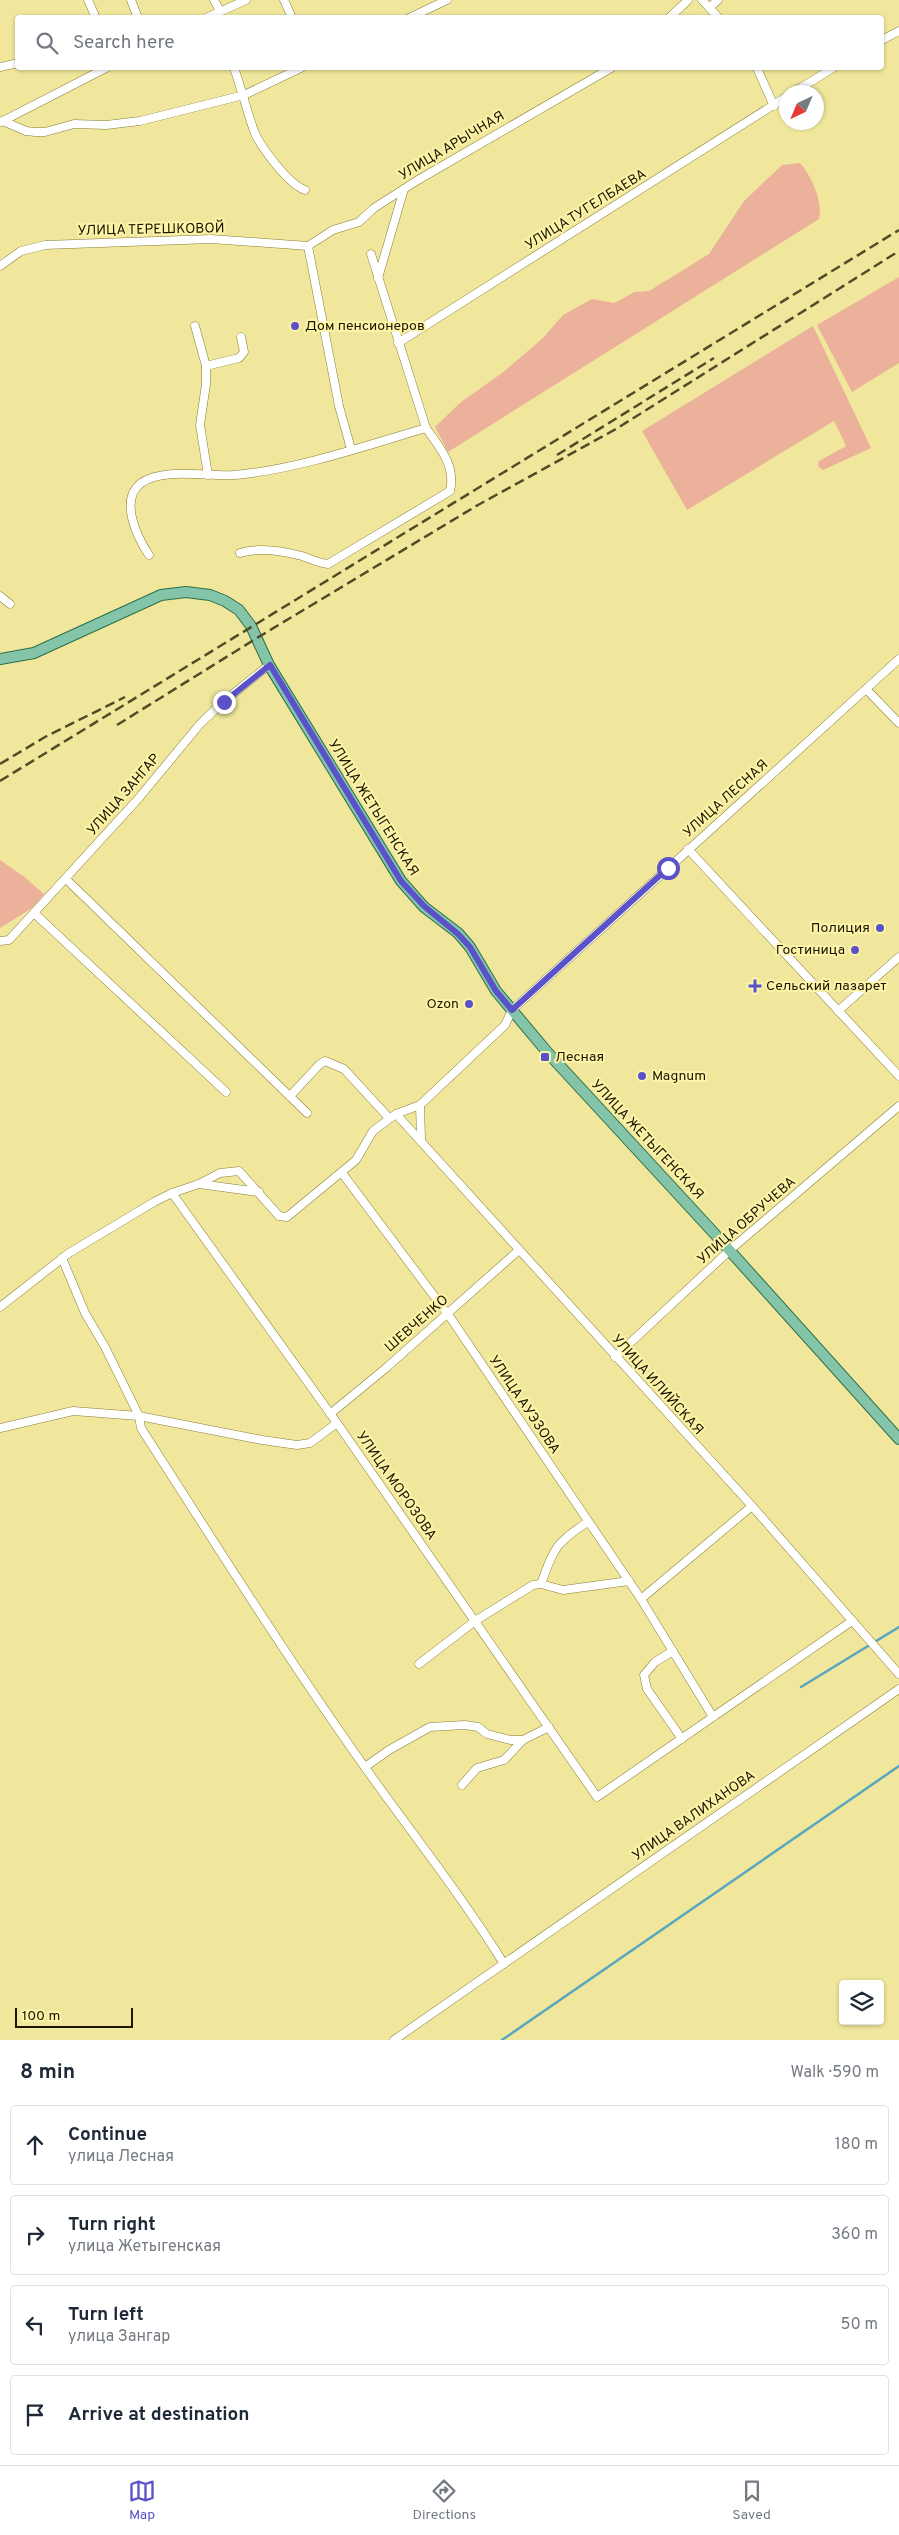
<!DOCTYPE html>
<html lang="en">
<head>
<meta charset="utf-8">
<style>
	:root { --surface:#fff; --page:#f2f2f3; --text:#1f2937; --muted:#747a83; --line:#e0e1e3; --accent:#5b51c9 }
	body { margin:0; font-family:Overpass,sans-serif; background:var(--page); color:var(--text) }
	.controls { position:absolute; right:15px; bottom:15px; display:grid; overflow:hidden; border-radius:5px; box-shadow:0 1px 4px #0004 }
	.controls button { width:45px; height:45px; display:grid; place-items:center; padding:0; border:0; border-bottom:1px solid var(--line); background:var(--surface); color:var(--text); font:25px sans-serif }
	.compass { position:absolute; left:779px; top:85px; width:45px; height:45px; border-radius:50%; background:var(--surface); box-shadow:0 1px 4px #0004; rotate:224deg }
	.scale { position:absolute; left:15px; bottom:12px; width:118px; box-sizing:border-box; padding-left:5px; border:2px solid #1b1600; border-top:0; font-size:14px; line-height:18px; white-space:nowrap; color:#1b1600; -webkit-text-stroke:4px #fdf4a9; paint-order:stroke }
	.stop { position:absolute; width:15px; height:15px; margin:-11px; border:4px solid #5b51c9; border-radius:50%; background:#fff }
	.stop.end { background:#5b51c9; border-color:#fff; box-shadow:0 1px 5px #0008 }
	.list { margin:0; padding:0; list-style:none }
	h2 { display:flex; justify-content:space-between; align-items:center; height:65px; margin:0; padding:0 20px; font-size:21px }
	h2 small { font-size:16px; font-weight:400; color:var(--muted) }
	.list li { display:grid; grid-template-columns:32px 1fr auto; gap:15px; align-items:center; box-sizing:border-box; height:80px; margin:0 10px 10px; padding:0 10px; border:1px solid var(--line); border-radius:5px }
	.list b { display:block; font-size:19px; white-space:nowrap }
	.list p { margin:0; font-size:16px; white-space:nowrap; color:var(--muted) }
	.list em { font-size:16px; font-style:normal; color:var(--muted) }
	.icon { flex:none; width:28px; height:28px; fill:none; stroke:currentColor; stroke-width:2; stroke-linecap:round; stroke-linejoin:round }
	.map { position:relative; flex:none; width:899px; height:2040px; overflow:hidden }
	.search { position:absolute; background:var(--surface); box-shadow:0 1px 4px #0004; left:15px; right:15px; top:15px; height:55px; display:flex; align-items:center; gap:12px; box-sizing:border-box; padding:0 18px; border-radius:5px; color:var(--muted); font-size:19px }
	.sheet { height:425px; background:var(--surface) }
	nav { display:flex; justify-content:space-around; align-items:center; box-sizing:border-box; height:70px; border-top:1px solid var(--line); background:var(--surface); font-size:14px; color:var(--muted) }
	nav a { display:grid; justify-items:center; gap:2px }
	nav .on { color:var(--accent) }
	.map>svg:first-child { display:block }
	.green { fill:#ebb19b }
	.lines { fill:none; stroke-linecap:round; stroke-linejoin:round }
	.stream { stroke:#58a6c0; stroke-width:2.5 }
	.minor-casing { stroke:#887e36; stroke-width:9 }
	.major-casing { stroke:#2a6e4a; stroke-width:12 }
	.minor { stroke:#fff; stroke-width:8 }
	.major { stroke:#84c5aa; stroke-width:10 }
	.rail { stroke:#514b28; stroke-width:2.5; stroke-dasharray:10 5; stroke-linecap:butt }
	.route { stroke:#5b51c9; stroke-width:6 }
	.poi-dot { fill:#5b51c9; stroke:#fdf4a9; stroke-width:2 }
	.labels { text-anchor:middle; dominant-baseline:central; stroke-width:4; stroke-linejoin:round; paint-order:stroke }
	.street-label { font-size:14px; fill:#1b1600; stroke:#fdf4a9 }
	.poi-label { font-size:14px; fill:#1b1600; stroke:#fdf4a9; text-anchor:start }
</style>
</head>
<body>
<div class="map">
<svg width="899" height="2040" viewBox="0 0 899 2040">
	<rect width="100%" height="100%" fill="#f0e79c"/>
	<g class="green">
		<path d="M800,163c12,14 23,38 19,56l-371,233 -13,-25 26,-25 41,-29 41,-35 20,-23 29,-16 22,4 21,-11 14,-1 60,-37 35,-53 38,-36z"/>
		<path d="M899,277v86l-47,29 -35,-67z"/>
		<path d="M813,326l58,122 -48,22 -5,-4 1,-5 27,-15 -12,-25 -147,89 -45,-79z"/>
		<path d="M0,860l23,16 21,18 -12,14 -32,20z"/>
	</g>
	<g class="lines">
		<g class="stream">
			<path d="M801,1687l98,-60"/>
			<path d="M502,2040l397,-274"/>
		</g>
		<defs>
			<g id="minor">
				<path d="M88,0l8,18"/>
				<path d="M131,0l7,18"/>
				<path d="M214,0l6,11"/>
				<path d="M284,0l8,18"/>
				<path d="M702,0l17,18"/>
				<path d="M710,7l8,-7"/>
				<path d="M206,18l40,-18"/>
				<path d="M409,18l38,-18"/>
				<path d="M669,18l19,-18"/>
				<path d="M882,40l17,-9"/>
				<path d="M0,67l18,-4"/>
				<path d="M234,68c7,19 12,40 19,60 5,16 35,56 52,62"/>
				<path d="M757,68l17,38"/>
				<path d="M794,92l39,-24"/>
				<path d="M3,121l23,10 9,1h10l29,-8 32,1 34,-4 104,-26 57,-27"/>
				<path d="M1,122l105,-54"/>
				<path d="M308,246l25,-16 26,-8 15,-14 44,-28 193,-112"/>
				<path d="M308,246l31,160 12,43"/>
				<path d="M371,254l55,174"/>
				<path d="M0,266l21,-15 24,-6 166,-6 97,7"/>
				<path d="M378,278l26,-89"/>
				<path d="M195,326l11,40v18l-6,41 8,50"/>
				<path d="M398,343l388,-246"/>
				<path d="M206,366l33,-8 5,-6 -3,-15"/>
				<path d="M149,555c-12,-18 -30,-55 -8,-72 22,-16 68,-6 94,-8 63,-6 130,-29 191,-47 14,20 30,38 24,63l-122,73c-10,-1 -17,-5 -26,-8 -19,-5 -43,-9 -62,-3"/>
				<path d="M0,596l10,8"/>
				<path d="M866,689l33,34"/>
				<path d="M688,849l211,227"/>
				<path d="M66,879l241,234"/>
				<path d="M34,913l192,179"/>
				<path d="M0,941l9,-1 129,-141 62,-75 23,-22 46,-37"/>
				<path d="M838,1011l61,-54"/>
				<path d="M290,1096l30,-32 5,-3 19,8 45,49"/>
				<path d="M420,1105l1,34"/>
				<path d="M396,1114l356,392 147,168"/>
				<path d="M342,1173l110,147 189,279 111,-93"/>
				<path d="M199,1184l60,8"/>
				<path d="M172,1193l165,230 260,374 255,-176"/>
				<path d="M62,1258l23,55 20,34 34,69 2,12c73,114 145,228 223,338 47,66 97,129 140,198"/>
				<path d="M0,1307l69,-54 85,-51 18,-9 27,-9 21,-11 19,-2 40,45 8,1 69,-57 17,-29 23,-17 24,-9 85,-80 7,-15 387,-351"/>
				<path d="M615,1357l115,-107 169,-144"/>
				<path d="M330,1414l56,-46 133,-118"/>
				<path d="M0,1428l73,-17 66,5 123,24 35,5 13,-2 27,-20"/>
				<path d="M541,1584c13,-36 15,-42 47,-62"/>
				<path d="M641,1599l72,118"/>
				<path d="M673,1651l-18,11 -11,13 3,14 35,50"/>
				<path d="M419,1664l56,-43 58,-36 8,-1 22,6 66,-9"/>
				<path d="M365,1767l24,-17 41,-23 35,-2 13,2 9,7 23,6h13l26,-13"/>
				<path d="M462,1785l15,-17 27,-8 19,-20"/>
				<path d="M394,2040l505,-351"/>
			</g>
			<path id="major" d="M0,659l34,-6 127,-58 25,-3 24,3 15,6 14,9 12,16 18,39 132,216 23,26 34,26 12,14 26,44 52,62 165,179 186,207"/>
		</defs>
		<use href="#minor" class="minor-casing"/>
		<use href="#major" class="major-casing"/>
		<use href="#minor" class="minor"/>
		<use href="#major" class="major"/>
		<g class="rail">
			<path d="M557,455l157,-97"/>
			<path d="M117,725l140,-87 221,-133 138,-76 283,-178"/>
			<path d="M0,764l45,-27 80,-40"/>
			<path d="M0,781l899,-551"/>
		</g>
	</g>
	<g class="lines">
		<path class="route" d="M224,702l46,-37 131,216 23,25 34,28 12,13 26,44 16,19 156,-142"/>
	</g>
	<g class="poi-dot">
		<circle cx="295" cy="326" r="5"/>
		<circle cx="880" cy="928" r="5"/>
		<circle cx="855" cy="950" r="5"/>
		<path d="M752.5 978.5h5v5h5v5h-5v5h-5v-5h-5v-5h5z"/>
		<circle cx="469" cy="1004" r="5"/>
		<rect x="540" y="1052" width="10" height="10" rx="2.5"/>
		<circle cx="642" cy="1076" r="5"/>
	</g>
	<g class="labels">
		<g class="street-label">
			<text transform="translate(452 146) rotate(-31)">УЛИЦА АРЫЧНАЯ</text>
			<text transform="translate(586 210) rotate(-32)">УЛИЦА ТУГЕЛБАЕВА</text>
			<text transform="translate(151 230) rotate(-1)">УЛИЦА ТЕРЕШКОВОЙ</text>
			<text transform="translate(124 795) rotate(-49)">УЛИЦА ЗАНГАР</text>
			<text transform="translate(726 799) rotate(-42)">УЛИЦА ЛЕСНАЯ</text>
			<text transform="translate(373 808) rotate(58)">УЛИЦА ЖЕТЫГЕНСКАЯ</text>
			<text transform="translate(647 1140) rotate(47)">УЛИЦА ЖЕТЫГЕНСКАЯ</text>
			<text transform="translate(747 1221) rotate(-41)">УЛИЦА ОБРУЧЕВА</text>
			<text transform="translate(417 1324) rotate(-41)">ШЕВЧЕНКО</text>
			<text transform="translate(657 1385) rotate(48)">УЛИЦА ИЛИЙСКАЯ</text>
			<text transform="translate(524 1405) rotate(56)">УЛИЦА АУЭЗОВА</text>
			<text transform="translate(396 1486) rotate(55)">УЛИЦА МОРОЗОВА</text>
			<text transform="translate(694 1816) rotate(-35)">УЛИЦА ВАЛИХАНОВА</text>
		</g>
		<g class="poi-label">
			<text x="305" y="326">Дом пенсионеров</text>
			<text x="870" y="928" text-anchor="end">Полиция</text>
			<text x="845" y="950" text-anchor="end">Гостиница</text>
			<text x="766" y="986">Сельский лазарет</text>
			<text x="459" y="1004" text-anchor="end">Ozon</text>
			<text x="555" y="1057">Лесная</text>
			<text x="652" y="1076">Magnum</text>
		</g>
	</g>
</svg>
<div class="controls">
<button><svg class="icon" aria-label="layers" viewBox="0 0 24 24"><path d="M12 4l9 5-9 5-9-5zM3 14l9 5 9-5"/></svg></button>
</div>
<svg class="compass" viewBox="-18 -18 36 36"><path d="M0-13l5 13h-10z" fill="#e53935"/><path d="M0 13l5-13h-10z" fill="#747a83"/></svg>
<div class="scale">100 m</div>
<div class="stop" style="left:668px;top:868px"></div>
<div class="stop end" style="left:224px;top:702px"></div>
<div class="search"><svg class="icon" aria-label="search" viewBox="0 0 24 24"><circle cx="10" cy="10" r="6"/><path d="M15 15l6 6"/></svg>Search here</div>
</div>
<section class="sheet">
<h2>8 min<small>Walk · 590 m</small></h2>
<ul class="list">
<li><svg class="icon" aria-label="ahead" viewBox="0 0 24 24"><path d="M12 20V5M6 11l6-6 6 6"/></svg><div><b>Continue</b><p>улица Лесная</p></div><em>180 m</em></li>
<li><svg class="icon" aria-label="right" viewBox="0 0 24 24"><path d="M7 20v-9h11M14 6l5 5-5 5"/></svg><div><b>Turn right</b><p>улица Жетыгенская</p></div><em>360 m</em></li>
<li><svg class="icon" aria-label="left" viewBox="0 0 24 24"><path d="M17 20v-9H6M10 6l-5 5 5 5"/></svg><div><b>Turn left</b><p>улица Зангар</p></div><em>50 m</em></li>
<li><svg class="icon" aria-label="arrive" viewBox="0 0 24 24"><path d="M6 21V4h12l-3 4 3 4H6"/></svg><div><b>Arrive at destination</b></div></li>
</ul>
</section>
<nav>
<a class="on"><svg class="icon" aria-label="map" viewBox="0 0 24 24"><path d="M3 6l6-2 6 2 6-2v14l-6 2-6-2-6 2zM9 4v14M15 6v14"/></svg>Map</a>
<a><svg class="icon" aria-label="directions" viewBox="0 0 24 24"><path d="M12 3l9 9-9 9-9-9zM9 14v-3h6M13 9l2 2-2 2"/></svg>Directions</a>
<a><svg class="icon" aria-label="saved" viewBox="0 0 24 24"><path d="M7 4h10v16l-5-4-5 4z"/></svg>Saved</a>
</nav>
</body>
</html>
